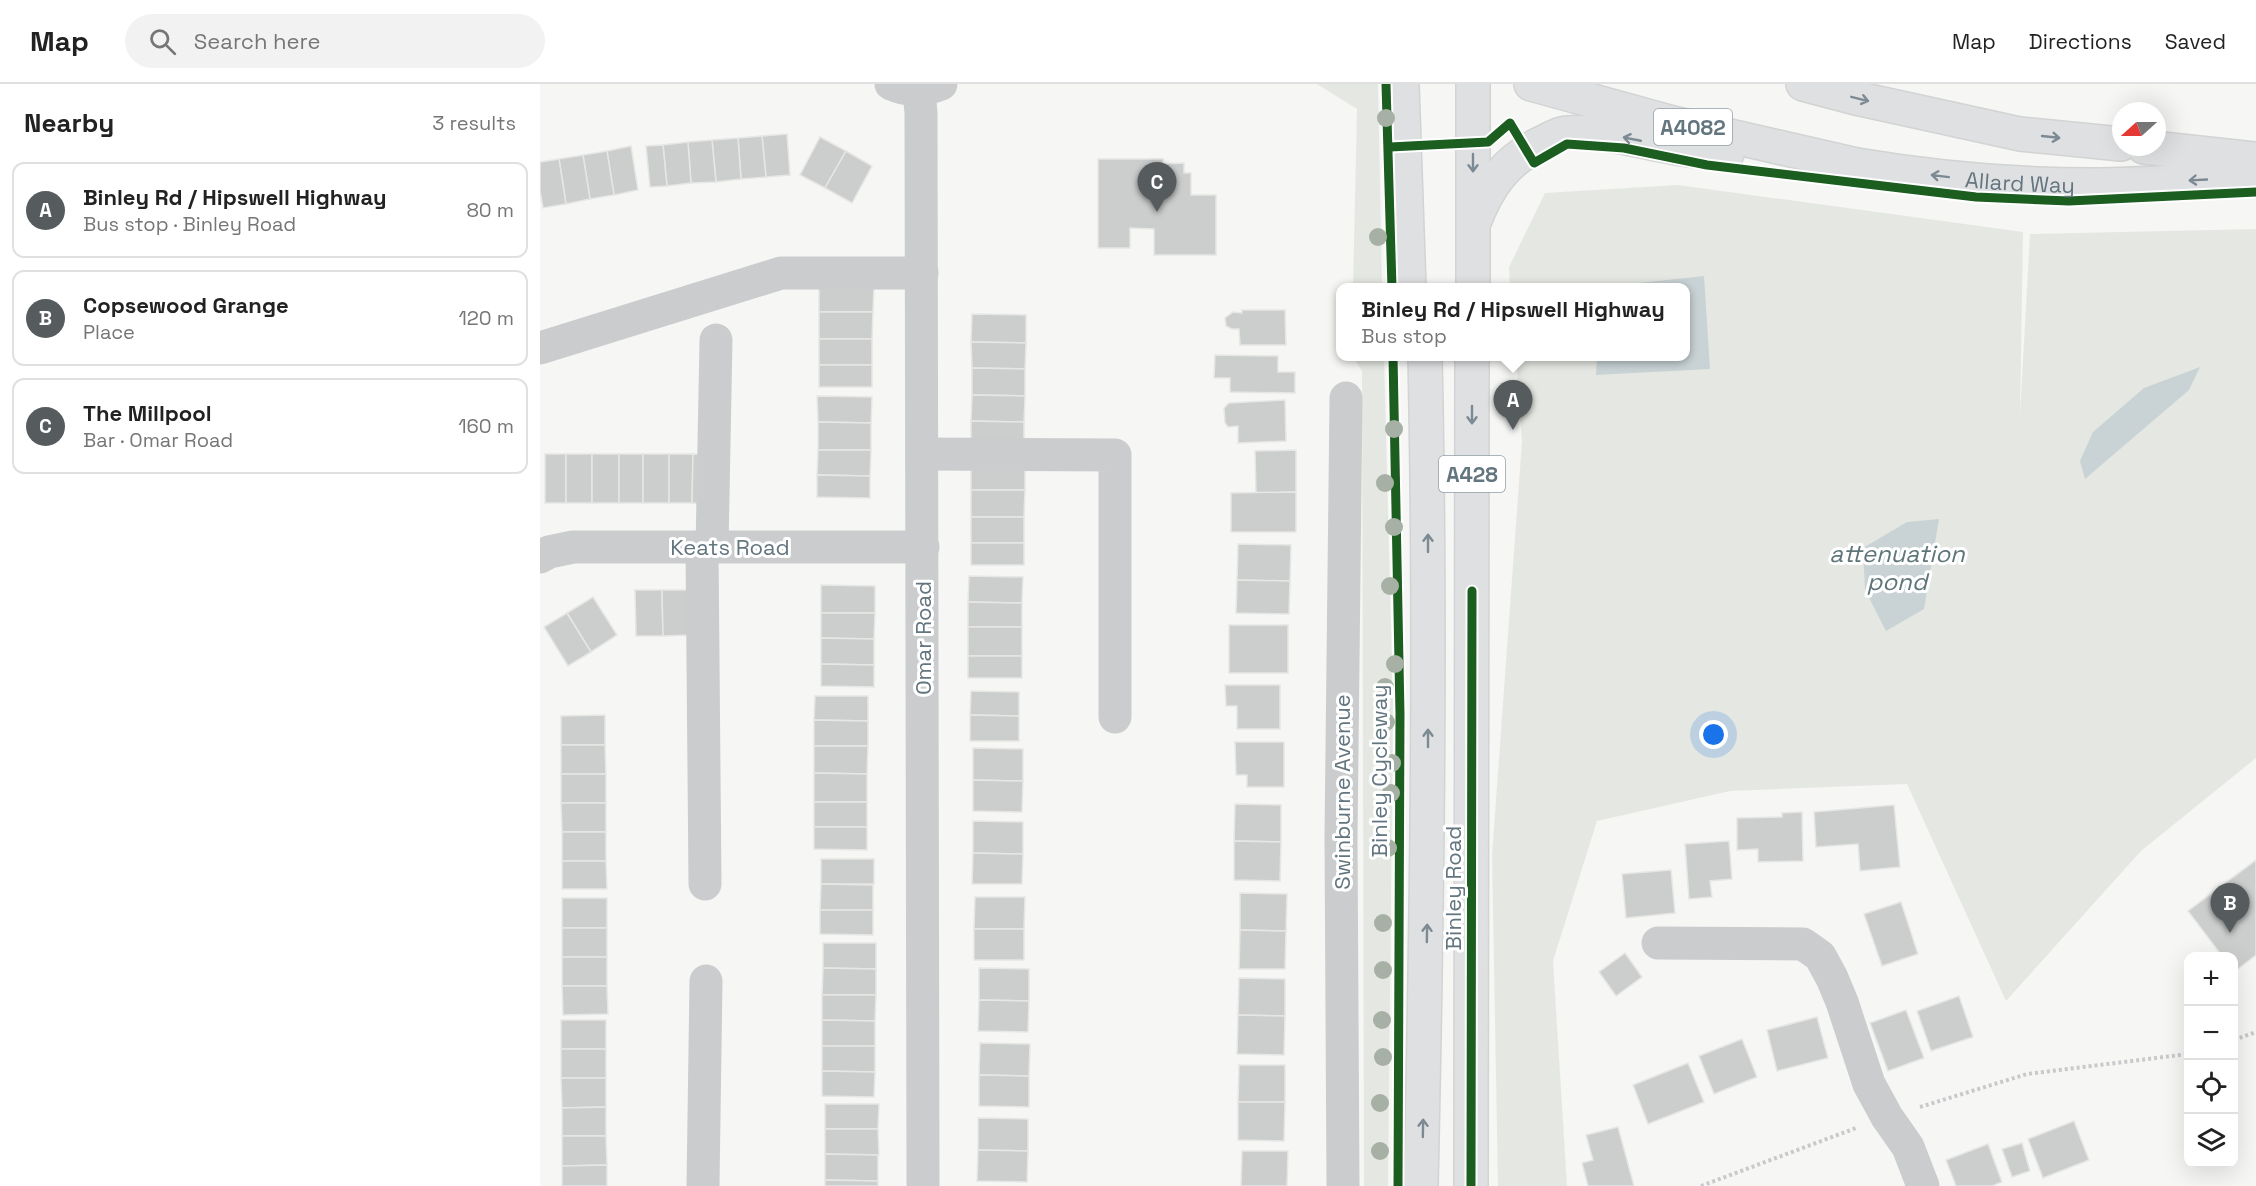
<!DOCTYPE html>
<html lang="en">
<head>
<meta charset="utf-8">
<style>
	:root { --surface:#fff; --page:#f2f2f2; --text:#222; --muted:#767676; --line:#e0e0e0; --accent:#565c5e }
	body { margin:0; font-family:"Space Grotesk",sans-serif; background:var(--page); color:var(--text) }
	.controls { position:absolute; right:18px; bottom:18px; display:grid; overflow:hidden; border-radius:12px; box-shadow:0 6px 24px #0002 }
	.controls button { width:54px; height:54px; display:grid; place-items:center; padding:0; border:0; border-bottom:2px solid var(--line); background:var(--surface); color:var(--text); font:30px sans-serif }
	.compass { position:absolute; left:1572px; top:18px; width:54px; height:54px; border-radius:50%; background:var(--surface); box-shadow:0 6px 24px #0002; rotate:249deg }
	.you { position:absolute; left:1174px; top:651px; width:21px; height:21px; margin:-15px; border:4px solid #fff; border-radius:50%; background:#1a73e8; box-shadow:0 0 0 9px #1a73e833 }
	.badge { display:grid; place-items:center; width:39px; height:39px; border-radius:50%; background:var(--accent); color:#fff; font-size:20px; font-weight:700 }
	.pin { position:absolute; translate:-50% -50px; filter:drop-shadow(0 2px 3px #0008) }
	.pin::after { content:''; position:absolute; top:32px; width:21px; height:18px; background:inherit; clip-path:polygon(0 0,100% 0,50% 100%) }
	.popup { position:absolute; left:796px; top:199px; width:354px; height:78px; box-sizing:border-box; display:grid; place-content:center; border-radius:12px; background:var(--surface); filter:drop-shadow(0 2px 4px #0005); font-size:20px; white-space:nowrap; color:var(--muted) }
	.popup b { font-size:22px; color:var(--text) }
	.popup::after { content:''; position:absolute; left:50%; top:100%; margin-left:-12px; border:12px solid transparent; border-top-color:var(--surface) }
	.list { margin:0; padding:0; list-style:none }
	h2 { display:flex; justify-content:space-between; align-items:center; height:78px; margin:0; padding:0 24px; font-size:26px }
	h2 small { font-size:20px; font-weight:400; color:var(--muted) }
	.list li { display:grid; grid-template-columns:39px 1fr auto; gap:18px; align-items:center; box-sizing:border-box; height:96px; margin:0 12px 12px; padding:0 12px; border:2px solid var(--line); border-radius:12px }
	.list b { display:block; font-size:22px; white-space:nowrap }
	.list p { margin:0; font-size:20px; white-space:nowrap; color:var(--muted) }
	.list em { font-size:20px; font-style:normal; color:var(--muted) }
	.icon { flex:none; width:33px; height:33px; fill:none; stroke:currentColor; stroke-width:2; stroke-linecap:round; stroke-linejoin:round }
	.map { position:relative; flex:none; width:1716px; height:1102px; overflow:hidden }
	header { display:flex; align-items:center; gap:36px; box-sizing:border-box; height:84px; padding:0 30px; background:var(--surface); border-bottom:2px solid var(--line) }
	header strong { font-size:28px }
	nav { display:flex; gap:33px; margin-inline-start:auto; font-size:21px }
	.search { width:420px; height:54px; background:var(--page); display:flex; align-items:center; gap:15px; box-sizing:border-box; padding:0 21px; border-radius:33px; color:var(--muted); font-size:22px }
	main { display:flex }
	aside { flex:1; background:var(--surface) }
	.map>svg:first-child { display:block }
	.green { fill:#e5e8e2 }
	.water { fill:#c9d3d5 }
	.building { fill:#cccece; stroke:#e6e6e5; stroke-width:1.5 }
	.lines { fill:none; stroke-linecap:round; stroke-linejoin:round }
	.major-casing { stroke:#d2d3d3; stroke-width:36 }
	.path { stroke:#c8c9ca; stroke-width:4; stroke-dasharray:3 3; stroke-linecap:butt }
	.minor { stroke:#cbcccd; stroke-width:33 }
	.major { stroke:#dfe0e1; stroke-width:33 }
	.cycleway-casing { stroke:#fff; stroke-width:13 }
	.cycleway { stroke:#1b5e20; stroke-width:9 }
	.tree { fill:#a7b0a4 }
	.oneway { stroke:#7c8a93 }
	.labels { text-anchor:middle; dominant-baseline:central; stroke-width:6; stroke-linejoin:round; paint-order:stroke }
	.shield { fill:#fff; stroke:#929ea5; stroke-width:1.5 }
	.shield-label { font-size:21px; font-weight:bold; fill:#63757f }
	.street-label { font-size:22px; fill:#63757f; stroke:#fff }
	.water-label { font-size:24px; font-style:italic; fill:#5e7579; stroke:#fff }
</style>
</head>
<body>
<header>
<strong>Map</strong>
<div class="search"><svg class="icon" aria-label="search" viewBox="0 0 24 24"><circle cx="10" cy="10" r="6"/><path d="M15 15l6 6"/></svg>Search here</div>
<nav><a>Map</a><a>Directions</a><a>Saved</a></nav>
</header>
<main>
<aside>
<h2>Nearby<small>3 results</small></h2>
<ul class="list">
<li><span class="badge">A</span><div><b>Binley Rd / Hipswell Highway</b><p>Bus stop · Binley Road</p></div><em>80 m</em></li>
<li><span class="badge">B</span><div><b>Copsewood Grange</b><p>Place</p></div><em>120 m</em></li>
<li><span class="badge">C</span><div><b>The Millpool</b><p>Bar · Omar Road</p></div><em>160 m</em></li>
</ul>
</aside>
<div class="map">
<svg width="1716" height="1102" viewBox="0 0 1716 1102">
	<rect width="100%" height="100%" fill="#f6f6f5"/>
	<g class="green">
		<path d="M777,0h61l4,203h-29l4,-178z"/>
		<path d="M1138,101l345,47 -3,183 10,-181 226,-5v529l-115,93 -135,150 -99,-217 -177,7 -133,30 -44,140 14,225h-69l-6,-331 30,-414 -6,-84 170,-1v-68l-176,-1 -1,-20 36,-74z"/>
		<path d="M813,273h31l9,348 -5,481h-24l-2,-815z"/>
	</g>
	<g class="water">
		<path d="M1164,192l6,93 -114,6 1,-18 89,-1v-68l-83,-1z"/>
		<path d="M1660,283l-11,23 -104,89 -5,-18 13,-29 51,-44z"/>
		<path d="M1399,435l-15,90 -38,22 -21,-41 -2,-42 44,-26z"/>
	</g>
	<g class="building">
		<path d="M247,50l3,41 -24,2 -4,-41z"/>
		<path d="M222,52l4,41 -25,2 -3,-41z"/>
		<path d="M280,53l26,14 -21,37 -25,-13z"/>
		<path d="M198,54l3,41 -25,3 -4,-42z"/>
		<path d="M172,56l4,42 -25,1 -3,-41z"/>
		<path d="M148,58l3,41 -24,3 -4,-41z"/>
		<path d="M123,61l4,41 -17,1 -4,-41z"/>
		<path d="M91,62l7,44 -24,5 -7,-44z"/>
		<path d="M67,67l7,44 -24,4 -7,-44z"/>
		<path d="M306,67l26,15 -20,37 -27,-15z"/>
		<path d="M43,71l7,44 -24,5 -7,-45z"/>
		<path d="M19,75l7,45 -23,4 -3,-17v-29z"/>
		<path d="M558,75h65v5l21,-1v10h7v22h25v60h-62v-26l-24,-1v20h-32z"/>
		<path d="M279,202h55l-1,26h-54z"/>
		<path d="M702,226h43l1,35h-46l-1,-16h-7l-6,-3 -1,-8 8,-6 9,1z"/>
		<path d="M279,228h54l-1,27h-53z"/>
		<path d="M432,230l54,1v28l-55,-1z"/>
		<rect x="279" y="255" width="53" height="26"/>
		<path d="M431,258l55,1 -1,26 -53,-1z"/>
		<path d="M675,271l63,1v16h17v21l-65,-1v-14h-16z"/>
		<rect x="279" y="281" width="53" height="22"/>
		<path d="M432,284l53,1v27l-53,-1z"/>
		<path d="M432,311l53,1 -1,26 -53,-1z"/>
		<path d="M277,312l55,1 -1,26 -53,-1z"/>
		<path d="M745,316l1,41 -48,2v-17l-10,1 -3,-4 -1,-15 5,-5z"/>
		<path d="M431,337l53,1v22l-53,-1z"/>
		<path d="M278,338l53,1v27h-53z"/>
		<path d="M278,366h53l-1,26 -53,-1z"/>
		<path d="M756,366v42l-40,1 -1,-42z"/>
		<rect x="5" y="370" width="21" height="49"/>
		<rect x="26" y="370" width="26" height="49"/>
		<rect x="52" y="370" width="27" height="49"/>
		<rect x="79" y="370" width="24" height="49"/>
		<rect x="103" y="370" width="26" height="49"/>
		<path d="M129,370h24l-1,49h-23z"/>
		<path d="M153,370l15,1v49l-16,-1z"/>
		<path d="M431,379l54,1v26h-54z"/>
		<path d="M277,391l53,1v22l-53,-1z"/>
		<path d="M431,406h54l-1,27h-53z"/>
		<path d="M756,408v40h-65v-39z"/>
		<rect x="431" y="433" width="53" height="26"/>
		<rect x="431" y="459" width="53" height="22"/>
		<path d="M698,460l53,1 -1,36 -53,-1z"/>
		<path d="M429,492l54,1 -1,26 -54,-1z"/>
		<path d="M697,496l53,1 -1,33 -53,-1z"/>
		<path d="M281,501l54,1v27h-54z"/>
		<path d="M95,506h27l1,46h-27z"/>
		<path d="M122,506h32v45l-31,1z"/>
		<path d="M53,513l24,38 -26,17 -24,-39z"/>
		<path d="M428,518l54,1v24h-54z"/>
		<path d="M27,529l24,39 -23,14 -24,-39z"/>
		<path d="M281,529h54l-1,26 -53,-1z"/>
		<rect x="689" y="541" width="59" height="48"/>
		<rect x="428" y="543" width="54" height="29"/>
		<path d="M281,554l53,1v26l-53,-1z"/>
		<rect x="428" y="572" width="54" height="22"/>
		<path d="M281,580l53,1v22l-53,-1z"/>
		<path d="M685,601h55v44h-43v-23h-11z"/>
		<path d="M431,607l48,1v24l-49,-1z"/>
		<path d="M275,612h53v25l-54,-1z"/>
		<path d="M65,631v30h-44v-29z"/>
		<path d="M430,631l49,1v25h-49z"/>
		<path d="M274,636l54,1v25h-54z"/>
		<path d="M695,658h49v45h-37v-12h-11z"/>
		<path d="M21,661h44l1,29h-45z"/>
		<path d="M274,662h54l-1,28 -53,-1z"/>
		<path d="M433,664l50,1v32l-50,-1z"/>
		<path d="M274,689l53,1v28h-53z"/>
		<rect x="21" y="690" width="45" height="29"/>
		<path d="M433,696l50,1 -1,31 -49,-1z"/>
		<rect x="274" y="718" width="53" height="25"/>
		<path d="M21,719h45v29h-44z"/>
		<path d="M695,720l46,1v37l-47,-1z"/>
		<path d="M1354,721l6,62 -40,4 -2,-27 -42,3 -2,-35z"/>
		<path d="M1262,728l1,49 -45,1v-13l-21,1v-32l45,-1v-4z"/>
		<path d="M433,737l50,1v32l-50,-1z"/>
		<path d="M274,743h53v23l-53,-1z"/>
		<rect x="22" y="748" width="44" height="29"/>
		<path d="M694,757l47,1 -1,39 -46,-1z"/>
		<path d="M1189,757l3,38 -22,2 2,16 -23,2 -4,-55z"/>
		<path d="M433,769l50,1 -1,30h-50z"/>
		<rect x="281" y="775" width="53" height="25"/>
		<path d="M1716,776v95l-22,17v-16h-12l-34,-45z"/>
		<path d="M22,777h44l1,28h-45z"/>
		<path d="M1131,786l4,43 -49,5 -4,-44z"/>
		<path d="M281,800l52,1v25h-53z"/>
		<path d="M700,809l47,1 -1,37 -46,-1z"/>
		<path d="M435,813h50l-1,32h-50z"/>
		<rect x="22" y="814" width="45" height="30"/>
		<path d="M1361,818l17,52 -36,12 -18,-52z"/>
		<path d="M280,826h53v25l-53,-1z"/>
		<rect x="22" y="844" width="45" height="29"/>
		<rect x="434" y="845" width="50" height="31"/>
		<path d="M700,846l46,1 -1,38h-46z"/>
		<path d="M283,859h53v26l-53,-1z"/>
		<path d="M1085,869l17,24 -26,19 -17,-24z"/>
		<rect x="22" y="873" width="45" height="29"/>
		<path d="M283,884l53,1v26h-54z"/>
		<path d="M439,884l50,1v32l-50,-1z"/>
		<path d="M699,894l46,1v37l-47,-1z"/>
		<path d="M22,902h45l1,28 -45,1z"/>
		<path d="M282,911h54l-1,26 -53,-1z"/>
		<path d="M1419,912l14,41 -42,14 -14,-40z"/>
		<path d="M439,916l50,1 -1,31 -50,-1z"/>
		<path d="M1366,926l18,48 -36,13 -18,-48z"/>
		<path d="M698,931l47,1 -1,39 -47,-1z"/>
		<path d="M1277,933l11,41 -51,13 -10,-41z"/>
		<rect x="21" y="936" width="45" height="29"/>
		<path d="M282,936l53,1v25h-53z"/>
		<path d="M1202,955l15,38 -43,17 -15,-38z"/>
		<path d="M440,959l50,1 -1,32 -50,-1z"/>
		<path d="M282,962h53v26l-53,-1z"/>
		<rect x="21" y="965" width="45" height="29"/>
		<path d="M1148,979l16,39 -56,22 -15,-39z"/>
		<path d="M699,981h46v37h-47z"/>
		<path d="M282,987l53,1 -1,25 -52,-1z"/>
		<path d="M439,991l50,1v31l-50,-1z"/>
		<path d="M21,994h45v29l-44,1z"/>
		<path d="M698,1018h47l-1,39 -46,-1z"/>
		<path d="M285,1020h54l-1,25h-53z"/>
		<path d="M66,1023v29h-44v-28z"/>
		<path d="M438,1034l50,1v32l-50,-1z"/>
		<path d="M1534,1037l15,39 -46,18 -15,-39z"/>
		<path d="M1078,1043l16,59h-46l-6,-23 11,-3 -7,-25z"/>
		<path d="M285,1045h53l1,26 -54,-1z"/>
		<path d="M22,1052h44l1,29 -45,1z"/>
		<path d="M1482,1059l8,28 -18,6 -10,-28z"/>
		<path d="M1448,1060l14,38 -10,4h-36l-10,-26z"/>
		<path d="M438,1066l50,1 -1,31 -50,-1z"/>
		<path d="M702,1067h46l-1,35h-46z"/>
		<path d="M285,1070l53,1v26l-53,-1z"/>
		<path d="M67,1081v21h-45v-20z"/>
		<path d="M285,1096l53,1v5h-53z"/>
	</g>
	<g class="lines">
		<defs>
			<g id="major">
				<path d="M862,0l7,204"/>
				<path id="s1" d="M991,0l142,39 184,42c77,13 156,20 234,20 55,0 110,-5 165,-8"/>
				<path d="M1263,0l57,15 160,35 101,10"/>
				<path d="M1604,63l112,12"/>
				<path d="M933,141c15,-40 33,-66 73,-84 6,-3 14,-8 21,-8 36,-3 74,9 109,15 17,3 34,4 51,6"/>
				<path d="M933,204v-204"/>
				<path d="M881,1102c6,-277 10,-553 4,-830"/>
				<path d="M931,1102l1,-830"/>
			</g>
		</defs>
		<use href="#major" class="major-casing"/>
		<g class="path">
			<path d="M1694,956l22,-8"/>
			<path d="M1380,1023l107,-33 161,-20"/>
			<path d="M1161,1102l155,-58"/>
		</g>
		<g class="minor">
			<path d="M351,0c18,8 32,7 50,0"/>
			<path d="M379,7l2,22 2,1073"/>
			<path d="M0,264l241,-75h141"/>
			<path d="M382,370l193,1v262"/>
			<path d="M162,464l3,336"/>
			<path d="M172,464l4,-208"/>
			<path d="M0,473l9,-5 24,-5h350"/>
			<path d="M1118,859l145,1 17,12 12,22 10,24 27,82 18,33 21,30 15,39"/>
			<path d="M163,1102l3,-205"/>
			<path d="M803,1102l-2,-349 5,-439"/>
		</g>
		<use href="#major" class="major"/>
		<defs>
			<g id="cycleway">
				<path d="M846,0l6,204"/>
				<path d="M850,63l98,-5 22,-19 24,40 33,-19 57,4 83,17 269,32 93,4 187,-9"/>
				<path d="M853,272l7,358 -2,472"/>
				<path d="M931,1102l1,-595"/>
			</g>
		</defs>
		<use href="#cycleway" class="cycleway-casing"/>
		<use href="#cycleway" class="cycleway"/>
	</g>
	<g class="tree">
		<circle cx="846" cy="34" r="9"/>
		<circle cx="838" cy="153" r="9"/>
		<circle cx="854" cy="345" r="9"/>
		<circle cx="845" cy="399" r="9"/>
		<circle cx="854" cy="443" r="9"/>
		<circle cx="850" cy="502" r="9"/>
		<circle cx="855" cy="580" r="9"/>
		<circle cx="845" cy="603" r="9"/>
		<circle cx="846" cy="638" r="9"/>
		<circle cx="852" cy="679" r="9"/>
		<circle cx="851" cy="709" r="9"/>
		<circle cx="848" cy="764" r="9"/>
		<circle cx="843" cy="839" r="9"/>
		<circle cx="843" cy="886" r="9"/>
		<circle cx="842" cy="936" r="9"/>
		<circle cx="843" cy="973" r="9"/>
		<circle cx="840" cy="1019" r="9"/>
		<circle cx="840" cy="1067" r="9"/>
	</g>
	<defs><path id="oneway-shaft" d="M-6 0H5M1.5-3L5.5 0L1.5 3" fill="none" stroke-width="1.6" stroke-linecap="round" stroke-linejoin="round" transform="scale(1.5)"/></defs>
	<g class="oneway">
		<use href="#oneway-shaft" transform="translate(1320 15) rotate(14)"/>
		<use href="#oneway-shaft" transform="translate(1511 53) rotate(6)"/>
		<use href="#oneway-shaft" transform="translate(1092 55) rotate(-169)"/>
		<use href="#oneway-shaft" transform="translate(933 79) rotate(90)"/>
		<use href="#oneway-shaft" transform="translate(1400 92) rotate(-173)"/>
		<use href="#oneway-shaft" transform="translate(1658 96) rotate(177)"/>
		<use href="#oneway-shaft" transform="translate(932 331) rotate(90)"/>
		<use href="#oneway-shaft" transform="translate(888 459) rotate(-90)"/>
		<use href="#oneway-shaft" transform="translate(888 654) rotate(-90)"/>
		<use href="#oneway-shaft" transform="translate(887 849) rotate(-89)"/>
		<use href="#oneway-shaft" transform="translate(883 1044) rotate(-89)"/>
	</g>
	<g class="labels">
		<g class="shield">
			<rect x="1114" y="25" width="78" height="36" rx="4.5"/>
			<rect x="899" y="372" width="66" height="36" rx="4.5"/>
		</g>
		<g class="shield-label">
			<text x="1153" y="43">A4082</text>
			<text x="932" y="390">A428</text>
		</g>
		<g class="street-label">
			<text stroke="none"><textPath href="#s1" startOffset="500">Allard Way</textPath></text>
			<text x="190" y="463">Keats Road</text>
			<text transform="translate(383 554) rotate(-90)">Omar Road</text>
			<text transform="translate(839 687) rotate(-90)">Binley Cycleway</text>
			<text transform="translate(802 708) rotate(-90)">Swinburne Avenue</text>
			<text transform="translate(913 804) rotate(-90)">Binley Road</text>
		</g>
		<g class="water-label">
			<text x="1357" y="469">attenuation<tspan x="1357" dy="28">pond</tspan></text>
		</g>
	</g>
</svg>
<div class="controls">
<button>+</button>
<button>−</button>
<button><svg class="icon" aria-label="locate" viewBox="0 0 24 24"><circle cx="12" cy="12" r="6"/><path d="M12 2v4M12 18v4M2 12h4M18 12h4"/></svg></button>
<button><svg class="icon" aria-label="layers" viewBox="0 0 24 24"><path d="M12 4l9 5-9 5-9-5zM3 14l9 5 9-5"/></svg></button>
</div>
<svg class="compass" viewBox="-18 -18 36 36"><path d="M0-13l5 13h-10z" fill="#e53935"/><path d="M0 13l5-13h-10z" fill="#767676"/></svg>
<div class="you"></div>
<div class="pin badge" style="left:973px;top:346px">A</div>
<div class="popup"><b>Binley Rd / Hipswell Highway</b>Bus stop</div>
<div class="pin badge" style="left:1690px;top:849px">B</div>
<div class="pin badge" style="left:617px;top:128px">C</div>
</div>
</main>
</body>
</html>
